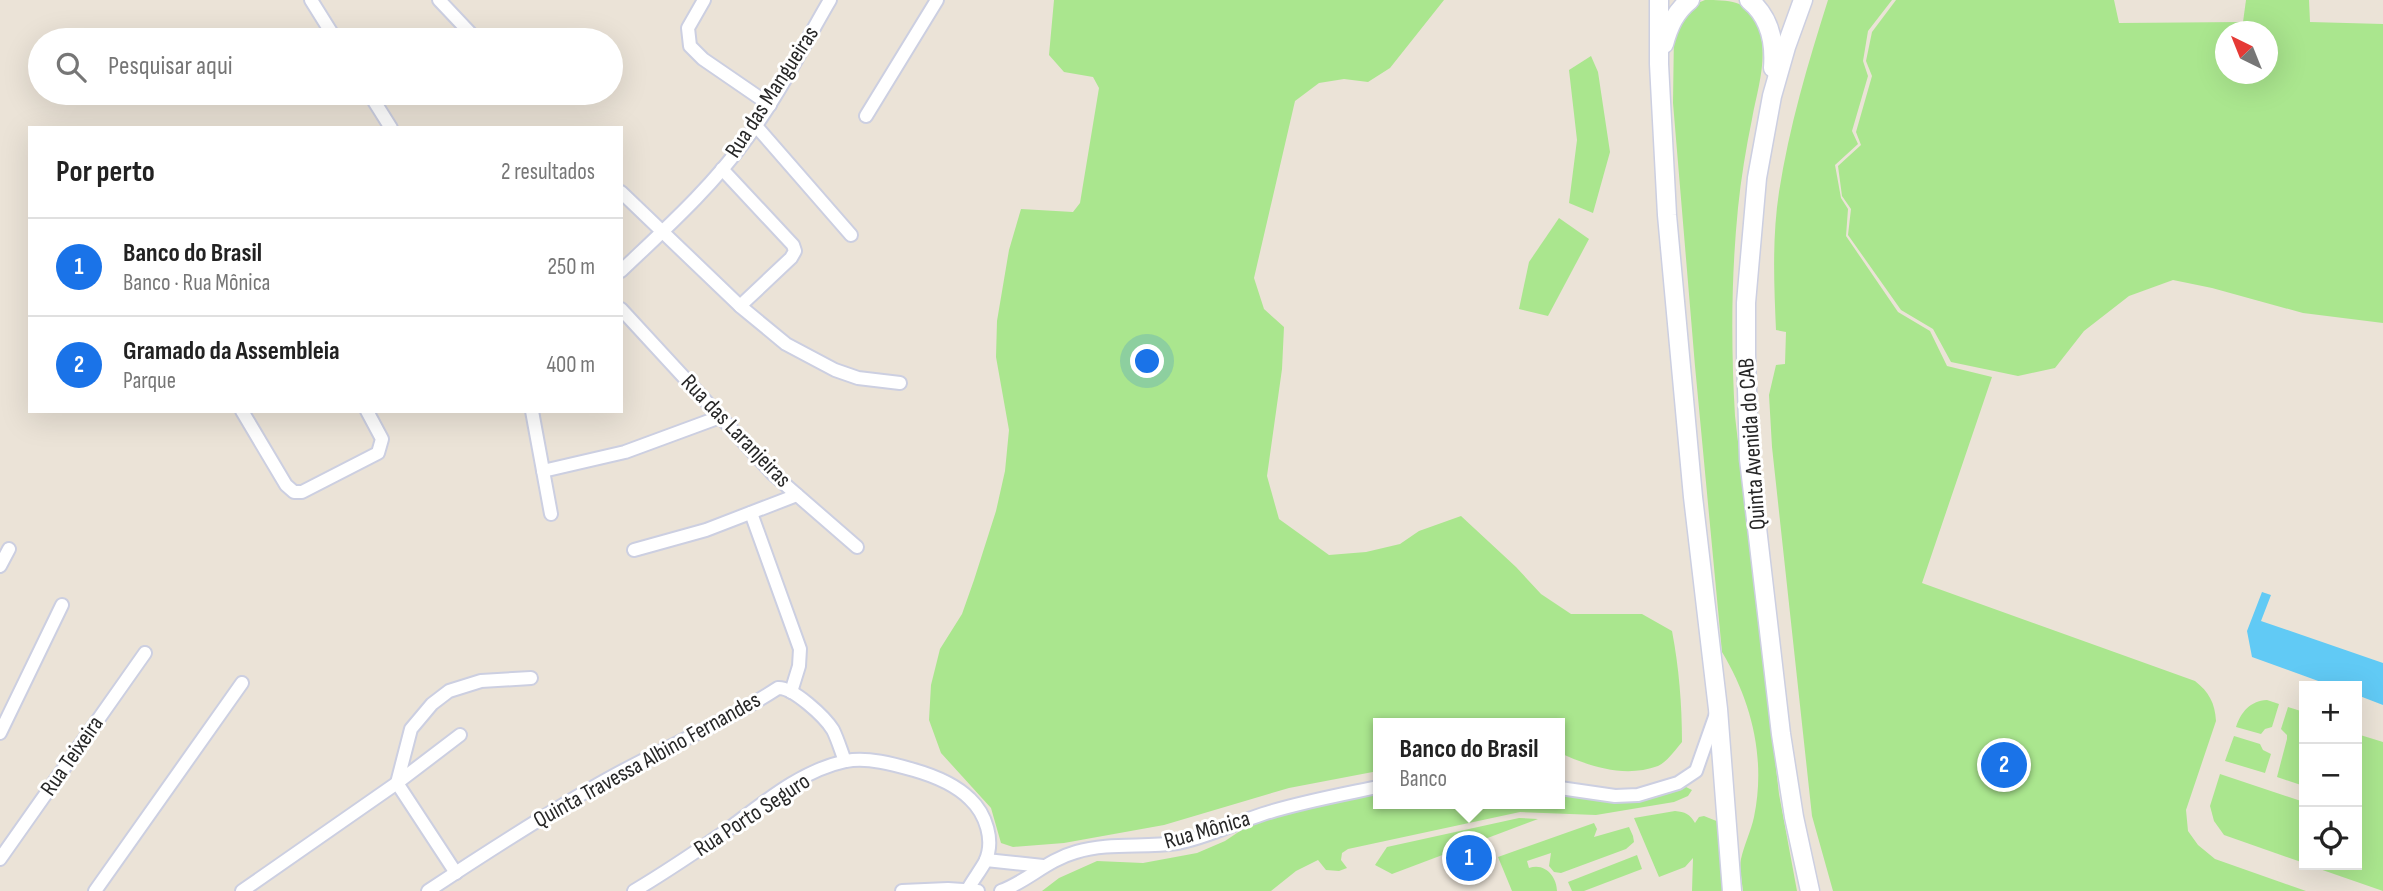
<!DOCTYPE html>
<html lang="pt">
<head>
<meta charset="utf-8">
<style>
	:root { --surface:#fff; --page:#f2f2f2; --text:#222; --muted:#767676; --line:#e0e0e0; --accent:#1a73e8 }
	body { margin:0; font-family:"Sofia Sans Condensed",sans-serif; background:var(--page); color:var(--text) }
	.controls { position:absolute; right:21px; bottom:21px; display:grid; overflow:hidden; border-radius:0px; box-shadow:0 7px 28px #0002 }
	.controls button { width:63px; height:63px; display:grid; place-items:center; padding:0; border:0; border-bottom:2px solid var(--line); background:var(--surface); color:var(--text); font:35px sans-serif }
	.compass { position:absolute; left:2215px; top:21px; width:63px; height:63px; border-radius:50%; background:var(--surface); box-shadow:0 7px 28px #0002; rotate:317deg }
	.you { position:absolute; left:1148px; top:362px; width:24px; height:24px; margin:-18px; border:5px solid #fff; border-radius:50%; background:#1a73e8; box-shadow:0 0 0 10px #1a73e833 }
	.badge { display:grid; place-items:center; width:46px; height:46px; border-radius:50%; background:var(--accent); color:#fff; font-size:23px; font-weight:700 }
	.pin { position:absolute; translate:-50% -50%; border:4px solid #fff; box-shadow:0 2px 7px #0006 }
	.popup { position:absolute; left:1373px; top:718px; width:192px; height:91px; box-sizing:border-box; display:grid; place-content:center; border-radius:0px; background:var(--surface); filter:drop-shadow(0 2px 5px #0005); font-size:23px; white-space:nowrap; color:var(--muted) }
	.popup b { font-size:26px; color:var(--text) }
	.popup::after { content:''; position:absolute; left:50%; top:100%; margin-left:-14px; border:14px solid transparent; border-top-color:var(--surface) }
	.list { margin:0; padding:0; list-style:none }
	h2 { display:flex; justify-content:space-between; align-items:center; height:91px; margin:0; padding:0 28px; font-size:30px }
	h2 small { font-size:23px; font-weight:400; color:var(--muted) }
	.list li { display:grid; grid-template-columns:46px 1fr auto; gap:21px; align-items:center; box-sizing:border-box; height:98px; padding:0 28px; border-top:2px solid var(--line) }
	.list b { display:block; font-size:26px; white-space:nowrap }
	.list p { margin:0; font-size:23px; white-space:nowrap; color:var(--muted) }
	.list em { font-size:23px; font-style:normal; color:var(--muted) }
	.icon { flex:none; width:38px; height:38px; fill:none; stroke:currentColor; stroke-width:2; stroke-linecap:round; stroke-linejoin:round }
	.map { position:relative; flex:none; width:2383px; height:891px; overflow:hidden }
	.search { position:absolute; background:var(--surface); box-shadow:0 7px 28px #0002; left:28px; top:28px; width:595px; height:77px; display:flex; align-items:center; gap:18px; box-sizing:border-box; padding:0 24px; border-radius:38px; color:var(--muted); font-size:26px }
	.panel { position:absolute; background:var(--surface); box-shadow:0 7px 28px #0002; left:28px; top:126px; width:595px; height:287px; border-radius:0px }
	.map>svg:first-child { display:block }
	.green { fill:#aae68e; fill-rule:evenodd }
	.water { fill:#61caf5 }
	.lines { fill:none; stroke-linecap:round; stroke-linejoin:round }
	.minor-casing { stroke:#cccfe1; stroke-width:16 }
	.secondary-casing { stroke:#cccfe1; stroke-width:21 }
	.minor { stroke:#fff; stroke-width:12 }
	.secondary { stroke:#fff; stroke-width:18 }
	.labels { text-anchor:middle; dominant-baseline:central; stroke-width:6; stroke-linejoin:round; paint-order:stroke }
	.street-label { font-size:23px; fill:#272727; stroke:#fff }
</style>
</head>
<body>
<div class="map">
<svg width="2383" height="891" viewBox="0 0 2383 891">
	<rect width="100%" height="100%" fill="#ebe3d7"/>
	<g class="green">
		<path d="M1054,0h390l-54,68 -22,14 -24,-3 -25,4 -24,18 -41,177 10,31 20,18 -2,42 -15,107 12,43 50,36 37,-3 34,-8 19,-13 42,-15 55,51 25,27 30,20h71l30,17c7,37 10,73 10,111 -6,7 -15,20 -24,24 -33,12 -67,1 -98,-13v-30h-182v48l-89,17 -125,37 -100,18 -51,4 -12,-4 -10,-35 -50,-55 -12,-33 2,-35 9,-36 22,-35 12,-34 22,-69 9,-40 4,-41 -13,-73 1,-36 12,-71 12,-41 52,3 7,-9 19,-115 -6,-11 -29,-5 -15,-17z"/>
		<path d="M1705,0c22,0 44,0 53,24 11,32 0,63 -6,95 -6,29 -11,59 -14,89 -7,70 -7,139 -3,208l44,378 18,97h-54c-1,-10 -4,-23 -2,-32 3,-14 10,-28 13,-42 12,-58 -2,-115 -32,-165l-27,-286 -22,-263 1,-71 19,-27z"/>
		<path d="M1828,0h64l-24,31 -5,30 5,15 -16,55 6,13 -23,21 6,33 7,11 -2,27 52,76 32,19 17,35 45,11 -70,206 273,98c14,11 20,22 21,40l-30,89 2,21 10,14 17,14 91,32h-473l-21,-75 -40,-369 -3,-52 7,-30 9,-1 1,-32 -10,-2c-2,-46 -4,-92 3,-138 10,-65 29,-129 49,-192z"/>
		<path d="M1896,0h218l5,23 124,-1 3,-22h63l1,22 73,2v299l-80,-10 -91,-25 -39,-8 -44,16 -45,35 -29,37 -37,8 -67,-14 -18,-33 -32,-19 -53,-75 3,-26 -9,-13 -4,-30 23,-21 -5,-13 16,-56 -6,-15 6,-29zM2226,32h42v42h-42z"/>
		<path d="M1591,56l7,16 12,80 -17,61 -24,-10 8,-63 -8,-70z"/>
		<path d="M1559,218l30,21 -41,77 -29,-7 10,-47z"/>
		<path d="M2267,700l12,4 -7,23 -7,2 -4,5 -25,-7c5,-15 14,-26 31,-27z"/>
		<path d="M2288,707l16,5v64l-3,9 -24,-8 10,-38v-4l-6,-6z"/>
		<path d="M2357,734l26,8v149l-75,-26h49z"/>
		<path d="M2234,736l26,8 3,6 8,4 -6,19 -40,-12z"/>
		<path d="M2220,774l84,28v61l-80,-28 -10,-14 -4,-15z"/>
		<path d="M1678,783l14,7 -4,6 -14,6 -78,13 -76,-3 -172,37 -6,4 -1,7 6,8 -8,3 -13,-1 -8,-10 -22,11 -25,20h-229l17,-13 38,-17 46,2 54,-10 28,-12 42,-28 111,-26v17h182v-16l55,8z"/>
		<path d="M1675,811c10,1 15,3 20,12l4,-6 5,-1 15,6 13,69h-40l1,-33 -8,9 -26,10 -25,-59z"/>
		<path d="M1519,818l19,1 -146,55 -17,-9 12,-18z"/>
		<path d="M1594,823l3,6 -3,8 35,-10 4,9 1,6 -8,7 -65,24 -7,-1 -5,-6 2,-13 -24,8 2,7c16,-6 28,9 28,23h-45l-14,-34z"/>
		<path d="M1637,855l5,14 -58,22h-12l-4,-9z"/>
	</g>
	<path class="water" d="M2262,592l9,3 -10,26 122,42v42l-26,-10v-9h-25l-80,-29 -5,-26z"/>
	<g class="lines">
		<defs>
			<g id="minor">
				<path d="M311,0l25,40"/>
				<path d="M439,0l35,37"/>
				<path d="M704,0l-16,28 2,18 13,13 67,46"/>
				<path d="M369,93l22,35"/>
				<path d="M866,116l71,-116"/>
				<path d="M756,126l95,109"/>
				<path d="M722,169l71,76 2,6 -4,7 -51,48"/>
				<path d="M621,192l119,114 46,38 49,26 23,8 42,5"/>
				<path d="M621,271c44,-42 90,-83 126,-133 32,-43 56,-92 83,-138"/>
				<path d="M621,309l152,165 84,73"/>
				<path d="M242,411l44,74 8,7h8l76,-39 4,-14 -15,-28"/>
				<path d="M532,411l19,103"/>
				<path d="M543,471l82,-19 95,-35"/>
				<path d="M751,513l49,136 -1,17 -8,26"/>
				<path d="M634,550l72,-20 91,-35"/>
				<path d="M0,566l9,-17"/>
				<path d="M0,733l62,-128"/>
				<path d="M1560,788l55,8 23,-1 40,-12 18,-12 20,-57"/>
				<path d="M0,859l145,-206"/>
				<path d="M986,860l57,6"/>
				<path d="M456,873l-59,-90 14,-54 21,-25 17,-13 32,-10 50,-3"/>
				<path d="M95,891l147,-208"/>
				<path d="M242,891l155,-108 63,-48"/>
				<path d="M428,891c56,-37 113,-74 171,-107 59,-34 122,-59 179,-96 15,-1 47,29 55,42 5,10 8,21 12,31"/>
				<path d="M634,891c30,-18 60,-38 89,-58 37,-27 76,-62 123,-72 22,-4 47,3 68,9 21,6 41,14 56,29 16,15 25,42 15,63 -5,9 -12,18 -17,27"/>
				<path d="M902,891l46,-2 30,2"/>
				<path d="M1001,891c27,-10 46,-31 75,-39 33,-10 68,-4 101,-9 29,-5 58,-20 86,-29 38,-12 77,-19 115,-27"/>
			</g>
			<g id="secondary">
				<path d="M1659,0v64l8,151 26,282 25,212 14,182"/>
				<path d="M1749,0c21,17 26,42 24,68"/>
				<path d="M1803,0l-17,47 -14,49 -15,82 -11,125v51l3,105 32,275 13,83 16,74"/>
				<path d="M1664,44c5,-18 11,-32 26,-44"/>
			</g>
		</defs>
		<use href="#minor" class="minor-casing"/>
		<use href="#secondary" class="secondary-casing"/>
		<use href="#minor" class="minor"/>
		<use href="#secondary" class="secondary"/>
	</g>
	<g class="labels">
		<g class="street-label">
			<text transform="translate(772 92) rotate(-57)">Rua das Mangueiras</text>
			<text transform="translate(736 431) rotate(46)">Rua das Laranjeiras</text>
			<text transform="translate(1752 444) rotate(-94)">Quinta Avenida do CAB</text>
			<text transform="translate(72 756) rotate(-55)">Rua Teixeira</text>
			<text transform="translate(647 760) rotate(-29)">Quinta Travessa Albino Fernandes</text>
			<text transform="translate(752 815) rotate(-33)">Rua Porto Seguro</text>
			<text transform="translate(1207 830) rotate(-16)">Rua Mônica</text>
		</g>
	</g>
</svg>
<div class="controls">
<button>+</button>
<button>−</button>
<button><svg class="icon" aria-label="locate" viewBox="0 0 24 24"><circle cx="12" cy="12" r="6"/><path d="M12 2v4M12 18v4M2 12h4M18 12h4"/></svg></button>
</div>
<svg class="compass" viewBox="-18 -18 36 36"><path d="M0-13l5 13h-10z" fill="#e53935"/><path d="M0 13l5-13h-10z" fill="#767676"/></svg>
<div class="you"></div>
<div class="pin badge" style="left:1469px;top:858px">1</div>
<div class="popup"><b>Banco do Brasil</b>Banco</div>
<div class="pin badge" style="left:2004px;top:765px">2</div>
<div class="search"><svg class="icon" aria-label="search" viewBox="0 0 24 24"><circle cx="10" cy="10" r="6"/><path d="M15 15l6 6"/></svg>Pesquisar aqui</div>
<section class="panel">
<h2>Por perto<small>2 resultados</small></h2>
<ul class="list">
<li><span class="badge">1</span><div><b>Banco do Brasil</b><p>Banco · Rua Mônica</p></div><em>250 m</em></li>
<li><span class="badge">2</span><div><b>Gramado da Assembleia</b><p>Parque</p></div><em>400 m</em></li>
</ul>
</section>
</div>
</body>
</html>
